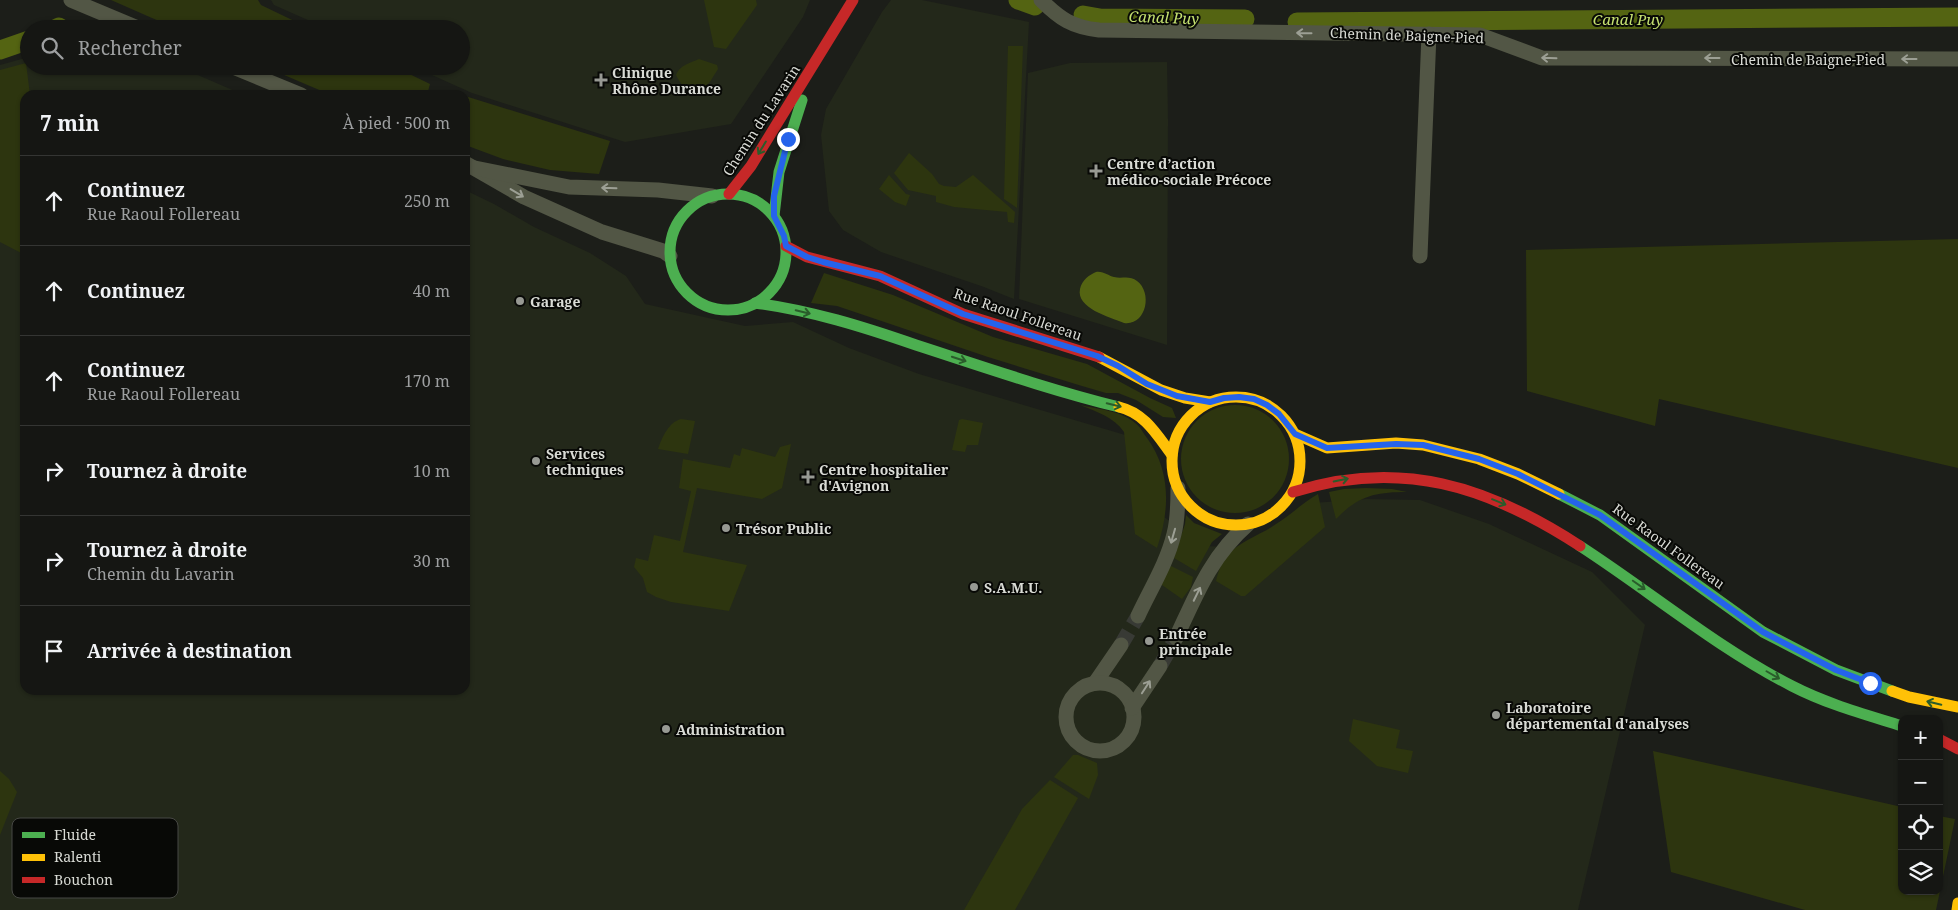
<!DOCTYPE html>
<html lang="fr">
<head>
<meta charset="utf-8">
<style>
	:root { --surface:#151613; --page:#222321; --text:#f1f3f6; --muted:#9d9fa0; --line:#343533 }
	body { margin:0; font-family:"Noto Serif",serif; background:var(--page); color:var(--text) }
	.controls { position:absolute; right:15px; bottom:15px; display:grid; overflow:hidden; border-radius:10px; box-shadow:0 1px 4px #0004 }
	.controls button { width:45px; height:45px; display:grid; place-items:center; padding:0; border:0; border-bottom:1px solid var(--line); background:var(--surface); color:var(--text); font:25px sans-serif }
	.stop { position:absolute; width:15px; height:15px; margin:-11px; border:4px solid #2563eb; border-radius:50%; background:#fff }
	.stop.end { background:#2563eb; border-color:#fff; box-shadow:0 1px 5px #0008 }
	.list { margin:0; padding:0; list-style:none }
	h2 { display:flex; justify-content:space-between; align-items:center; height:65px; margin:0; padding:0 20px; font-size:21px }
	h2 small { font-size:16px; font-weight:400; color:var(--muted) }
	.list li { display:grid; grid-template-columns:32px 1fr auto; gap:15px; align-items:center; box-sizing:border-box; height:90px; padding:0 20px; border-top:1px solid var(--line) }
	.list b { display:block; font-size:19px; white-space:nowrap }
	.list p { margin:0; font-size:16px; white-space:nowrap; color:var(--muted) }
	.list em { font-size:16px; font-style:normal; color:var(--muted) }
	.icon { flex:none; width:28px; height:28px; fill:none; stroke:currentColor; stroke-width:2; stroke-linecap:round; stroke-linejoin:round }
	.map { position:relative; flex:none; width:1958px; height:910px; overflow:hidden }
	.search { position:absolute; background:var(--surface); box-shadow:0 1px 4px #0004; left:20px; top:20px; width:450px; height:55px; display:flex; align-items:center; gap:12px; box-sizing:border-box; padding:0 18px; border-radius:28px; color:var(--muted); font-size:19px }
	.panel { position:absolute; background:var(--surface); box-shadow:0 1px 4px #0004; left:20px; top:90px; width:450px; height:605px; border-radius:15px }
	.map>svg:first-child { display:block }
	.built { fill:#23281a }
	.green { fill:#2d350f }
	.water { fill:#546412 }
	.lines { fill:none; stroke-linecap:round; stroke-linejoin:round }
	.canal { stroke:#546412; stroke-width:19 }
	.street-tunnel { stroke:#383a35; stroke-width:15; stroke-dasharray:15 8; stroke-linecap:butt }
	.street { stroke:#525645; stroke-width:15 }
	.fast { stroke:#4caf50; stroke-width:11 }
	.slow { stroke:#ffc107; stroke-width:11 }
	.jam { stroke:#c62828; stroke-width:11 }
	.oneway { stroke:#9c9f94 }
	.oneway2 { stroke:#2a5c2b }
	.route { stroke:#2563eb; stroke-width:6 }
	.poi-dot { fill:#979993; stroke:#080906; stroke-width:2 }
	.labels { text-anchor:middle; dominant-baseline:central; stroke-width:4; stroke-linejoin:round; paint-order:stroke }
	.street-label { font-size:14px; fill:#d9dbd5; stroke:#080906 }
	.poi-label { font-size:14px; font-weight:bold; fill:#d9dbd5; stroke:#080906; text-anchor:start }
	.water-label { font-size:15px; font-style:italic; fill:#c4e070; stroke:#080906 }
	.key { fill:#080906; stroke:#474844; stroke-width:1 }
	.key-label { font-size:14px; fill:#d9dbd5 }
</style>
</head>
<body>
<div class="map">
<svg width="1958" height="910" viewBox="0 0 1958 910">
	<rect width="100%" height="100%" fill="#1c1e19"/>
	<g class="built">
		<path d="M271,0h539l-7,17 -72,107 -106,18 -153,-49 -60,-27h49v-37h-133l-54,-24z"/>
		<path d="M891,0h31l107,22 -15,277 -30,-12 -103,-35 -38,-22 -14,-19 -8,-76 5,-26 56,-97z"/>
		<path d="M29,57v9h148l67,29h-219v595h440v-500l29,14 40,23 56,26 36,23 19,28 100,22 48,-4 56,26 70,26 213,63 32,80 40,29 53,2 56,-45 54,-4 53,1 69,24 103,48 53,53 -67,285h-1578v-845z"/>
		<path d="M1167,62l1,58 -1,225 -148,-46 9,-226 42,-10z"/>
	</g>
	<g class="green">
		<path d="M111,0h147l3,5 50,24h-134z"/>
		<path d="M704,0h52l1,5 -31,44 -12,-2z"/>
		<path d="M1008,46h15l-6,162 -13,-9z"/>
		<path d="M699,59l18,6 1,4c-4,6 -9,16 -14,19 -13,8 -23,-2 -28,-13 4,-10 14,-12 23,-16z"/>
		<path d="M26,63l4,32h-5v160l-25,-13v-172z"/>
		<path d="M111,66h29l-9,9z"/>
		<path d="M263,66h130l37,18 -3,11h-96z"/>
		<path d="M465,96l145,45 -11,33 -49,-4 -47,-11 -35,-13 -3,-7z"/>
		<path d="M909,153l23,21 7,10 5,2 12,1 17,-12 42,37 -1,11 -6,-1 -1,-10 -53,-5 -18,-5v-6l-28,-6 -14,-17z"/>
		<path d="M889,175l17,19 4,1 -4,11 -11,-4 -16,-13z"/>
		<path d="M1958,239v229l-299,-69 -4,27 -128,-35 -1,-141z"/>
		<path d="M824,273l69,22 100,42 94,27 63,34 22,10 4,10 -13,-1 -27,-17 -18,-7h-12l-24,-7 -94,-29 -151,-51 -26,-3z"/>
		<path d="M1080,405c17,4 42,6 55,18 5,3 8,10 12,15 24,33 23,72 10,110l-22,-14 -11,-102c-10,-15 -27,-20 -44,-27z"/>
		<circle cx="1235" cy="459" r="54"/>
		<path d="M681,419l14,2 -7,33 -30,-5c4,-12 11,-27 23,-30z"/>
		<path d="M962,419l21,4 -5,22h-11l-2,7 -13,-2 7,-30z"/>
		<path d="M791,444l-9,44 -20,11 -65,-11 -14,64 64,13 -18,46 -58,-9 -15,-5 -9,-5 -4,-14 -9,-11 2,-9 12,3 6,-26 26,6 11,-50 -12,-3 4,-29 47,9 4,-14 6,2 2,-8 33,9 5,-10z"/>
		<path d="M1366,488l26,1 15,3c-32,0 -49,4 -71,27l-7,-27 15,-3z"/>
		<path d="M1318,494l7,33 -80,69h-4l-25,-15c2,-9 5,-17 11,-25 12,-15 34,-21 49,-32 15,-9 26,-21 42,-30z"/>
		<path d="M1186,515l8,8 28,11 -10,8 -16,29 -22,-13 11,-34z"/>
		<path d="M1171,566l22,11 -2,10 -9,12 -20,-14 -2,-4z"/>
		<path d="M1353,719l47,11 -4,18 17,3 -5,22 -31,-7 -28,-25z"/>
		<path d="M1653,751l249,56v84h37v-75l16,3 -19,91h-131l-134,-38z"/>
		<path d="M1073,755h5l19,8 1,12 -9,24 -35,-22z"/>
		<path d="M0,771l9,8 8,13 -17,43z"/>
		<path d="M1050,780l28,18 -63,112h-51l58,-101z"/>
	</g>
	<path class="water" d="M1096,272c8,-1 12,4 18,5 8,2 16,-2 23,4 16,12 9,45 -13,42 -15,-6 -48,-15 -44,-34 2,-9 9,-14 16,-17z"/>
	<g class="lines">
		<g class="canal">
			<path d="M1018,0l17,6"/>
			<path d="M1083,15l17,3 145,1"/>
			<path d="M1297,22l661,-5"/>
			<path d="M55,29l4,-2"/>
			<path d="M0,50l29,-10"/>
		</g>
		<g class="street-tunnel">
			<path d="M1121,645l17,-29"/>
			<path d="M1160,666l16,-28"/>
		</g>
		<g class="street">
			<path d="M71,0l69,29"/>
			<path d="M1041,0c19,19 31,27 58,30l381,5 62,23 416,1"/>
			<path d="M231,66l70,29"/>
			<path d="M465,163l59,34 78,35 61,19 7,5"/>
			<path d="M475,168l94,19 89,3 54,6"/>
			<path d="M1420,256l9,-222"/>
			<path d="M1138,616c12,-26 29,-53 36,-82 4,-15 4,-31 4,-46"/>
			<path d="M1176,638c20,-43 35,-82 72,-114"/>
			<path d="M1095,683l26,-38"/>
			<circle cx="1100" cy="717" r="34"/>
			<path d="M1132,708l28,-42"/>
		</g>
		<g class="fast">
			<circle cx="728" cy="252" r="58"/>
			<path d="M774,216l5,-44 23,-72"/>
			<path d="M755,303c55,7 109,24 161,42 68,22 134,45 203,62"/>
			<path d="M1559,494l41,21 163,117 73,38 56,21"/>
			<path d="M1580,546c71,46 136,101 212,140 35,18 72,28 110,40"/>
		</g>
		<g class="slow">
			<path d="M1099,357l62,33 24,8 25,4"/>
			<circle cx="1236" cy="461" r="64"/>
			<path d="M1119,407c26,6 38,28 53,48"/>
			<path d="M1295,434l32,14 69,-5 27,2 56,14 39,15 41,20"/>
			<path d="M1892,691l17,6 49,10"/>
			<path d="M1957,910l1,-7"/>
		</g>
		<g class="jam">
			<path d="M729,194l22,-28 102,-166"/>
			<path d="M786,246l21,11 73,19 83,38 136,43"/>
			<path d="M1293,492c107,-34 195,-6 287,54"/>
			<path d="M1939,739l19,10"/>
		</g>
	</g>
	<defs><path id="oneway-shaft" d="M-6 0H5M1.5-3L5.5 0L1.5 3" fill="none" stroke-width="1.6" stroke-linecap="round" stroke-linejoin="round" transform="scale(1.25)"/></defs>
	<g class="oneway">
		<use href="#oneway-shaft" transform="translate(1304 33) rotate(-179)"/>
		<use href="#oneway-shaft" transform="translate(1549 58) rotate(-178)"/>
		<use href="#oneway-shaft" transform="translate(1712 58) rotate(-180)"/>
		<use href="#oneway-shaft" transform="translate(1909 59) rotate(-180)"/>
		<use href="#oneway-shaft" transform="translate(609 188) rotate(-178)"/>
		<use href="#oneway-shaft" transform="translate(517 193) rotate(31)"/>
		<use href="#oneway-shaft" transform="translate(1173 536) rotate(106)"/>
		<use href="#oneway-shaft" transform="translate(1197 594) rotate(-64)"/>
		<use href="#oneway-shaft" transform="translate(1146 687) rotate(-57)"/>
	</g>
	<g class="oneway2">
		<use href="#oneway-shaft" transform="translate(762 148) rotate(121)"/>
		<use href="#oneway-shaft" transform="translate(803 312) rotate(13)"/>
		<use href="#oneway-shaft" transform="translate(959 359) rotate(18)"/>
		<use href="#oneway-shaft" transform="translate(1114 405) rotate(14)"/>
		<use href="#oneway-shaft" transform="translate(1341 480) rotate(-12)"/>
		<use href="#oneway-shaft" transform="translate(1499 502) rotate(22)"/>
		<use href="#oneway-shaft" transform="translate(1639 585) rotate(35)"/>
		<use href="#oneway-shaft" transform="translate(1773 675) rotate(30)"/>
		<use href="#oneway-shaft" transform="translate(1934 703) rotate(-167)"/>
	</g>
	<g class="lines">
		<path class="route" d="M788,139l-14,57v20l10,20 2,10 21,11 16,5 57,14 83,38 134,42 21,10 29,18 30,12 33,6 14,-4 15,-1 15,2 13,6 12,9 16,20 32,14 69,-4 27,1 56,14 39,15 82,41 163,117 73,38 34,13"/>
	</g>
	<g class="poi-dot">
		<path d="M598.5 72.5h5v5h5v5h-5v5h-5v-5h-5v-5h5z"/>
		<path d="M1093.5 163.5h5v5h5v5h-5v5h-5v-5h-5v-5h5z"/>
		<circle cx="520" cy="301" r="5"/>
		<circle cx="536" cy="461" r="5"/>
		<path d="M805.5 469.5h5v5h5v5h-5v5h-5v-5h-5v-5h5z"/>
		<circle cx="726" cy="528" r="5"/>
		<circle cx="974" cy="587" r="5"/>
		<circle cx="1149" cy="641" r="5"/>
		<circle cx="1496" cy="715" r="5"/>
		<circle cx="666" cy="729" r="5"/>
	</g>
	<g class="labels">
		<g class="street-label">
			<text transform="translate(1407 35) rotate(2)">Chemin de Baigne-Pied</text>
			<text x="1808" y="59">Chemin de Baigne-Pied</text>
			<text transform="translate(761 120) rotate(-57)">Chemin du Lavarin</text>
			<text transform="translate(1018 314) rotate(19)">Rue Raoul Follereau</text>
			<text transform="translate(1669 546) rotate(36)">Rue Raoul Follereau</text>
		</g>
		<g class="poi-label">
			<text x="612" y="72">Clinique<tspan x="612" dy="16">Rhône Durance</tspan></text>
			<text x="1107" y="163">Centre d’action<tspan x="1107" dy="16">médico-sociale Précoce</tspan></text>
			<text x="530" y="301">Garage</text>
			<text x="546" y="453">Services<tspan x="546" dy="16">techniques</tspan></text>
			<text x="819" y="469">Centre hospitalier<tspan x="819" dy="16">d'Avignon</tspan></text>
			<text x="736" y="528">Trésor Public</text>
			<text x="984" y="587">S.A.M.U.</text>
			<text x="1159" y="633">Entrée<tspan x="1159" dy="16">principale</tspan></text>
			<text x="1506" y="707">Laboratoire<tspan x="1506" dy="16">départemental d'analyses</tspan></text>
			<text x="676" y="729">Administration</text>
		</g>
		<g class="water-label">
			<text transform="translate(1164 17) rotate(2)">Canal Puy</text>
			<text x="1628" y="19">Canal Puy</text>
		</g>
	</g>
	<rect x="12" y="818" width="166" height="80" rx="8" class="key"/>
	<rect x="22" y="832" width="23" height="6" fill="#4caf50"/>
	<rect x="22" y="854" width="23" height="7" fill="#ffc107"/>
	<rect x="22" y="877" width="23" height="6" fill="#c62828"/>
	<g class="key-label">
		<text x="54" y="840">Fluide</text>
		<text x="54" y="862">Ralenti</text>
		<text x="54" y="885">Bouchon</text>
	</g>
</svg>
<div class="controls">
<button>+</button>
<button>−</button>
<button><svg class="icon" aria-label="locate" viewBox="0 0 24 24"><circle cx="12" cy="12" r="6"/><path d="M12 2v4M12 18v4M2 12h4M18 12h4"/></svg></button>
<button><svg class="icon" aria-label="layers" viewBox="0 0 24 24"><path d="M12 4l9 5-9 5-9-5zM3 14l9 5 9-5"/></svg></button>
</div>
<div class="stop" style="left:1870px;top:683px"></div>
<div class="stop end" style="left:788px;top:139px"></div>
<div class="search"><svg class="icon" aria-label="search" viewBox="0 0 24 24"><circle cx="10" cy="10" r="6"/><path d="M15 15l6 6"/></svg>Rechercher</div>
<section class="panel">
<h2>7 min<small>À pied · 500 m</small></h2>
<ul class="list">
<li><svg class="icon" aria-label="ahead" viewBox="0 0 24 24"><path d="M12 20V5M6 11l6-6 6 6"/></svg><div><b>Continuez</b><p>Rue Raoul Follereau</p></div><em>250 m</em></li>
<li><svg class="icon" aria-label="ahead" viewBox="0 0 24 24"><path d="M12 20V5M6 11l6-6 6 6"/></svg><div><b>Continuez</b></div><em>40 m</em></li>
<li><svg class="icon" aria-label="ahead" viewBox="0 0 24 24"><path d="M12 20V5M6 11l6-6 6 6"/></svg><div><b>Continuez</b><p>Rue Raoul Follereau</p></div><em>170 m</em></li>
<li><svg class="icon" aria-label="right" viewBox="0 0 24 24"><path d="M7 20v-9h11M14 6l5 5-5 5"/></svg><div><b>Tournez à droite</b></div><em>10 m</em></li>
<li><svg class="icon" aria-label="right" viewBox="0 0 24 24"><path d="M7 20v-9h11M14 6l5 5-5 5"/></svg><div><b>Tournez à droite</b><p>Chemin du Lavarin</p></div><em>30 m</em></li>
<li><svg class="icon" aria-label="arrive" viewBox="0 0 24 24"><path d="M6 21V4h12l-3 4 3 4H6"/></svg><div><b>Arrivée à destination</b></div></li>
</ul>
</section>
</div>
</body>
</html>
